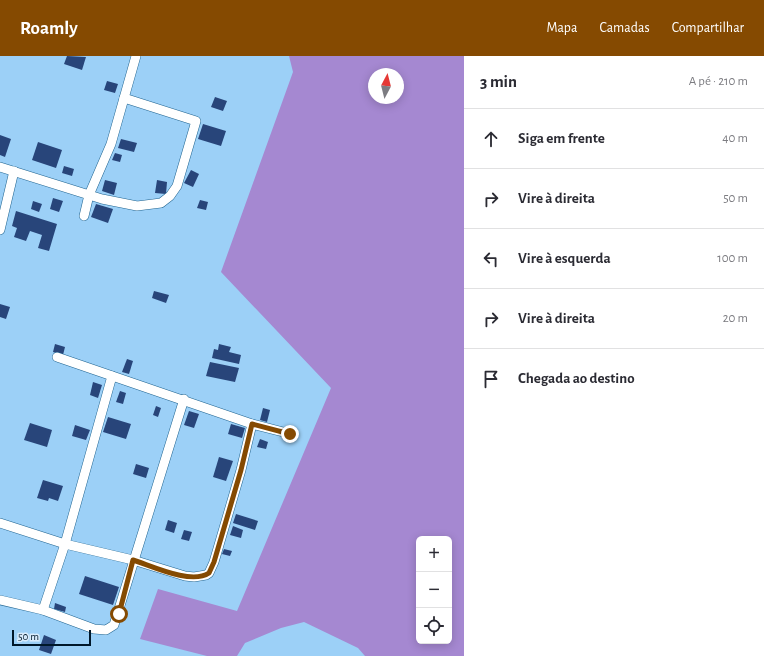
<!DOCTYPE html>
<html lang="pt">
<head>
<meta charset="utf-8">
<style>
	:root { --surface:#fff; --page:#f2f2f3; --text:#2b2b33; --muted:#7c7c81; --line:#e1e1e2; --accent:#854a01 }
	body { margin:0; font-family:"Alegreya Sans",sans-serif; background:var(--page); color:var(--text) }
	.controls { position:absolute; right:12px; bottom:12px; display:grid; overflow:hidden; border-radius:6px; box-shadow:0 2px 10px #0003 }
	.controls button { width:36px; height:36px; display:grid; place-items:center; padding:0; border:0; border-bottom:1px solid var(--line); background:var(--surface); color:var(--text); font:20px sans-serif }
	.compass { position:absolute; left:368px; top:12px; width:36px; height:36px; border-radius:50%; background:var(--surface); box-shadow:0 2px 10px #0003; rotate:7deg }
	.scale { position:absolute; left:12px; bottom:10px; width:79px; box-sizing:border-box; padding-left:4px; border:2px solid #00182a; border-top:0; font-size:11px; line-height:14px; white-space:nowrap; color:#00182a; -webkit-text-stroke:3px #d9ecfc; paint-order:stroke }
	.stop { position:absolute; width:12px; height:12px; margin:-9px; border:3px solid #854a01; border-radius:50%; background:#fff }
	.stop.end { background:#854a01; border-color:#fff; box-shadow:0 1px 4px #0008 }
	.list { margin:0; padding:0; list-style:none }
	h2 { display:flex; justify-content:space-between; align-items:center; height:52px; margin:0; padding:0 16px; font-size:17px }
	h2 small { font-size:13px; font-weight:400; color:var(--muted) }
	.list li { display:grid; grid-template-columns:26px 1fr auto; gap:12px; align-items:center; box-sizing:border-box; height:60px; padding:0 16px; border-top:1px solid var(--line) }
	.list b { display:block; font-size:15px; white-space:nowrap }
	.list em { font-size:13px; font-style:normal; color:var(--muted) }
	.icon { flex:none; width:22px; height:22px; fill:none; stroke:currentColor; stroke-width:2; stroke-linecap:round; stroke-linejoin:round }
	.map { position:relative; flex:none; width:464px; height:600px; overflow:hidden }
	header { display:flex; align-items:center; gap:24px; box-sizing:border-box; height:56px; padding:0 20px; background:var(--accent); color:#fff }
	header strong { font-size:19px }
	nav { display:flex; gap:22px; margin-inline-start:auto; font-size:14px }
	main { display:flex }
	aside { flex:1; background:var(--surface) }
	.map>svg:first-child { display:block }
	.green { fill:#a588d1; fill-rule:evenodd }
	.building { fill:#28457a }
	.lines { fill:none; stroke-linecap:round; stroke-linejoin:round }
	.minor-casing { stroke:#216591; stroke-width:10 }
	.minor { stroke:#fff; stroke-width:9 }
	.route { stroke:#854a01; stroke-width:5 }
</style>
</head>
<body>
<header>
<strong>Roamly</strong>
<nav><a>Mapa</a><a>Camadas</a><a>Compartilhar</a></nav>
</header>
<main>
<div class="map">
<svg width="464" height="600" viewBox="0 0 464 600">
	<rect width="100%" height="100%" fill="#9cd0f7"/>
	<path class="green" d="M289,0h175v600h-99l-7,-8 -54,-26 -23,6 -36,15 -8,13h-30l-67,-17 18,-50 79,22 94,-223 -110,-116 72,-200zM374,18h24v24h-24zM419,483h30v102h-30z"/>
	<g class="building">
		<path d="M67,0l19,1 -4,13 -18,-6z"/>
		<path d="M107,25l11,3 -3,9 -11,-3z"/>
		<path d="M215,41l12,4 -4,10 -12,-4z"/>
		<path d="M203,68l23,7 -5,15 -23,-7z"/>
		<path d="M0,79l11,4 -6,18 -5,-2z"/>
		<path d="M121,83l16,4 -3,9 -16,-4z"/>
		<path d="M38,86l24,8 -6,18 -24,-8z"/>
		<path d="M115,97l7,2 -2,7 -8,-2z"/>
		<path d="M64,110l10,3 -2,7 -10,-3z"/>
		<path d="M191,114l8,4 -6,13 -9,-4z"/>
		<path d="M105,124l12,3 -3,12 -12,-4z"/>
		<path d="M157,124l10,2 -1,12 -11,-1z"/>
		<path d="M53,142l10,3 -4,11 -9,-3z"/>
		<path d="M200,144l8,2 -2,8 -9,-2z"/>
		<path d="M33,145l9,3 -3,8 -8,-3z"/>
		<path d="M96,148l17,5 -5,14 -17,-6z"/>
		<path d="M16,155l41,13 -8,27 -11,-3 4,-13 -12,-4 -4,10 -12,-4 3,-9 -5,-2z"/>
		<path d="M154,235l15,4 -3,8 -14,-5z"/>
		<path d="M0,248l10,3 -4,12 -6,-2z"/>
		<path d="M55,288l10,3 -2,8 -10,-3z"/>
		<path d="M219,288l12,3 -2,5 12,3 -2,9 -27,-6 2,-9 4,1z"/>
		<path d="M127,303l6,2 -4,13 -7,-2z"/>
		<path d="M210,306l29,6 -4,14 -29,-6z"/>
		<path d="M93,326l9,3 -4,13 -8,-3z"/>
		<path d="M120,335l6,2 -3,11 -7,-2z"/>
		<path d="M156,350l5,2 -3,9 -5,-2z"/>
		<path d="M263,352l7,2 -3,12 -7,-2z"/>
		<path d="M189,355l10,3 -5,14 -10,-3z"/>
		<path d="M108,361l23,7 -5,15 -23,-7z"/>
		<path d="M30,367l22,7 -5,17 -23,-7z"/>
		<path d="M231,368l14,4 -3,10 -14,-4z"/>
		<path d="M75,369l15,5 -4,10 -14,-4z"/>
		<path d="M260,383l8,3 -2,7 -9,-2z"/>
		<path d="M219,401l14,4 -7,20 -13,-4z"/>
		<path d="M136,408l13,4 -3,10 -13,-4z"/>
		<path d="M43,424l20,6 -5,15 -9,-3 -1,3 -11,-3z"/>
		<path d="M236,458l22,7 -3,9 -22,-7z"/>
		<path d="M168,464l9,3 -3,10 -9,-3z"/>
		<path d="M233,470l10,4 -2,8 -11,-3z"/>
		<path d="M184,474l8,2 -3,9 -8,-2z"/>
		<path d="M224,493l8,2 -2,5 -8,-2z"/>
		<path d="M85,520l34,11 -6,18 -34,-11z"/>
		<path d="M55,547l11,4 -1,5 -11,-3z"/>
		<path d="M44,579l12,5 -5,14 -12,-4z"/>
	</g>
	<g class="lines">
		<defs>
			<g id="minor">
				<path d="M0,111l102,32 35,7 24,-3 9,-7 7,-10 19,-65 -72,-23"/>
				<path d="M84,160l5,-21 22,-51 25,-88"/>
				<path d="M0,174l14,-59"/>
				<path d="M57,301l195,67 39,10"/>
				<path d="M0,467l65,21 68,16 52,16 9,1 12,-2 3,-2 5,-11 27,-92 11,-46"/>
				<path d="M0,544l43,10 51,19 12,1 8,-5 70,-226"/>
				<path d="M43,554l22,-66 47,-168"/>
			</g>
		</defs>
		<use href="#minor" class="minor-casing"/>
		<use href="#minor" class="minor"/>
	</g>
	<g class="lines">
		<path class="route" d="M119,558l14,-54c19,6 58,25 76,13l5,-11 27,-92 11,-46 38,10"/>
	</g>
</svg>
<div class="controls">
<button>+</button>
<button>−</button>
<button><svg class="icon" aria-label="locate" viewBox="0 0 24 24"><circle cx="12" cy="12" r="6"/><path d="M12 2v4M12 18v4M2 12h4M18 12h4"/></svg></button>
</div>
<svg class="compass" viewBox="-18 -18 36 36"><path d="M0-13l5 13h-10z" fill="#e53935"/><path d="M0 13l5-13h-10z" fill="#7c7c81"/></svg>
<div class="scale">50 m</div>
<div class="stop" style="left:119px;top:558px"></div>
<div class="stop end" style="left:290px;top:378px"></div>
</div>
<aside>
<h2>3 min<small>A pé · 210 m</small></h2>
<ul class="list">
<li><svg class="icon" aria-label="ahead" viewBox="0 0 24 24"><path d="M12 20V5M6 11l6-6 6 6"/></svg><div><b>Siga em frente</b></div><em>40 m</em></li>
<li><svg class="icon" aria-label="right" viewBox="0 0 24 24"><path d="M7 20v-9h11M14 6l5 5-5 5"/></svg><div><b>Vire à direita</b></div><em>50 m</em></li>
<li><svg class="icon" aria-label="left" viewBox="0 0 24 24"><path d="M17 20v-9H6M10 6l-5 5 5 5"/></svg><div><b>Vire à esquerda</b></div><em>100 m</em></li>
<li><svg class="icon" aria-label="right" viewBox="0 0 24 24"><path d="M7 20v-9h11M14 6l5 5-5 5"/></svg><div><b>Vire à direita</b></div><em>20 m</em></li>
<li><svg class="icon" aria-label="arrive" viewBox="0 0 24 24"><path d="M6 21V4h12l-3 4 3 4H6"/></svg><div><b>Chegada ao destino</b></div></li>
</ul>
</aside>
</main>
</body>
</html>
